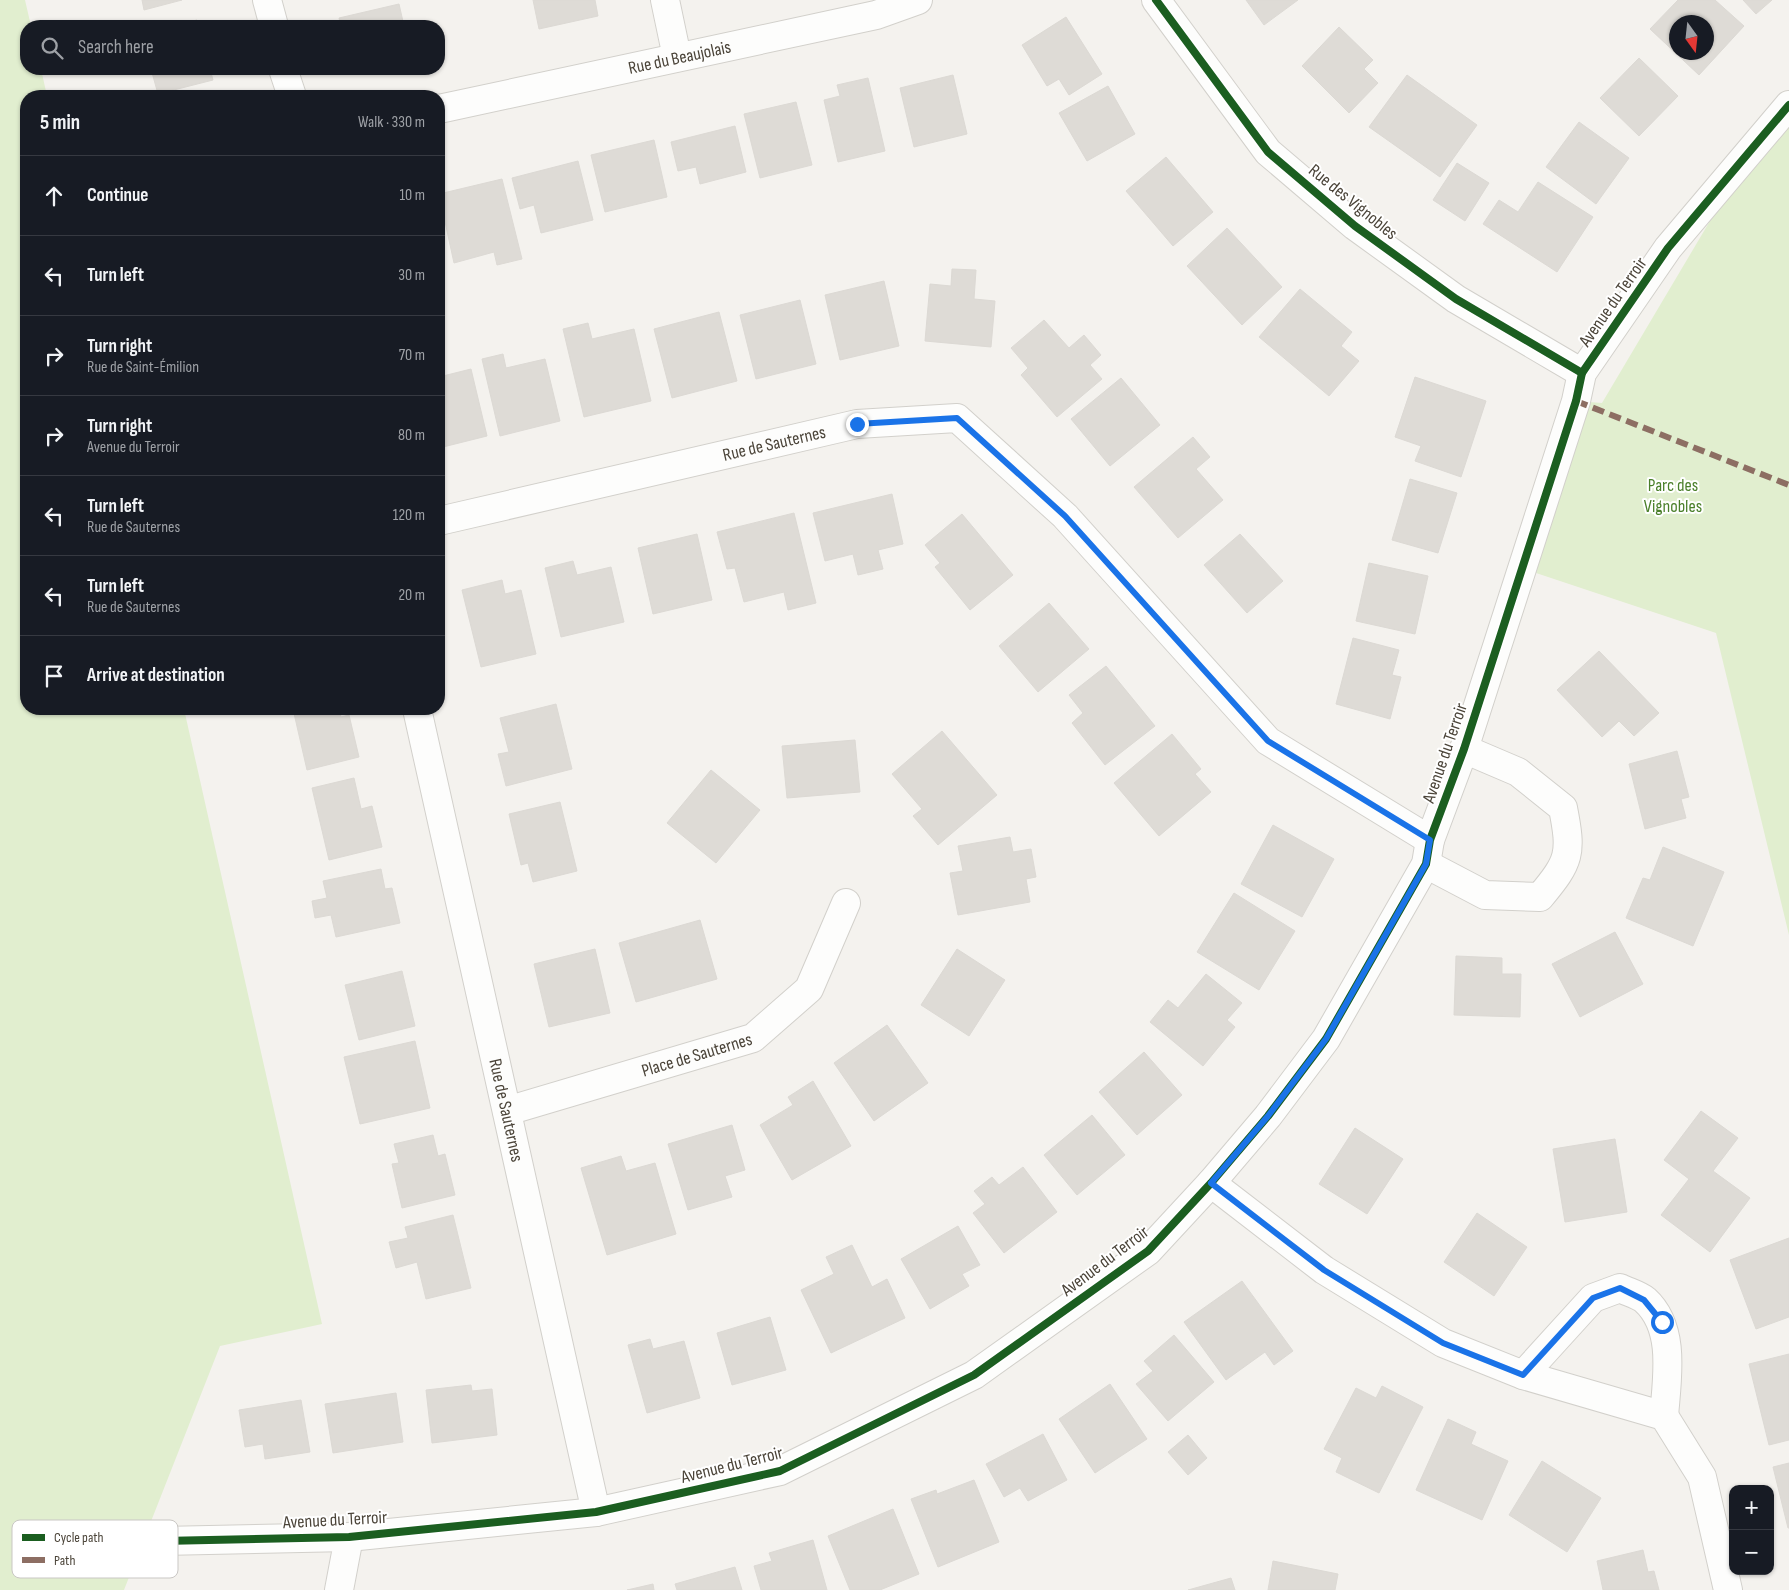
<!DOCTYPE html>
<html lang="en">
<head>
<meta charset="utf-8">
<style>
	:root { --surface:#171b24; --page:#242831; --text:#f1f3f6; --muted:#9ea1a6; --line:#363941 }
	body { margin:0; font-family:"Sofia Sans Condensed",sans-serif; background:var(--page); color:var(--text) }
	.controls { position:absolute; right:15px; bottom:15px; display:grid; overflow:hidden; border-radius:10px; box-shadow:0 1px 4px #0004 }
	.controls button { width:45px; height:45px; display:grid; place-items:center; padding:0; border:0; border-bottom:1px solid var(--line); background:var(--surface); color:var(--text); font:25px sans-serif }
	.compass { position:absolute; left:1669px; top:15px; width:45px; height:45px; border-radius:50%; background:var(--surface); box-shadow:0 1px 4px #0004; rotate:165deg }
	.stop { position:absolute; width:15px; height:15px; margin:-11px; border:4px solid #1a73e8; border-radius:50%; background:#fff }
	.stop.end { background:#1a73e8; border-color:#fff; box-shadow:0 1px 5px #0008 }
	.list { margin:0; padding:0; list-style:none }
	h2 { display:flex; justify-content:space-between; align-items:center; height:65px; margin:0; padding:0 20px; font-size:21px }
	h2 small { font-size:16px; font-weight:400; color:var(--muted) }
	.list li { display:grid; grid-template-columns:32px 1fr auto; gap:15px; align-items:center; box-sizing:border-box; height:80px; padding:0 20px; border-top:1px solid var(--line) }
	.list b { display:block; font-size:19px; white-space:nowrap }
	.list p { margin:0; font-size:16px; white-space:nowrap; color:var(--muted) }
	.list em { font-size:16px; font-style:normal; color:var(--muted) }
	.icon { flex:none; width:28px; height:28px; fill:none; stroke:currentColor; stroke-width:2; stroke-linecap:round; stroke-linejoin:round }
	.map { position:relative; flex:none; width:1789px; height:1590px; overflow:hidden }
	.search { position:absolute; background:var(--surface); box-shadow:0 1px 4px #0004; left:20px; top:20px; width:425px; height:55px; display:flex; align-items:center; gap:12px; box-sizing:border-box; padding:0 18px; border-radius:20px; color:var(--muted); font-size:19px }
	.panel { position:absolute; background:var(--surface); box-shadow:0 1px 4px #0004; left:20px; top:90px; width:425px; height:625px; border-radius:20px }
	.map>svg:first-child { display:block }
	.green { fill:#e1eecf }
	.building { fill:#dedbd6; stroke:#dcd9d4; fill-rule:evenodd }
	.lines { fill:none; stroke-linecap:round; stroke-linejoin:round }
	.minor-casing { stroke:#d2d0cb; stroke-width:30 }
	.minor { stroke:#fdfdfc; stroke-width:28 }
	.quiet { stroke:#8d6e63; stroke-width:6; stroke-dasharray:12 6; stroke-linecap:butt }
	.cycleway-casing { stroke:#fff; stroke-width:11 }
	.cycleway { stroke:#1b5e20; stroke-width:8 }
	.route { stroke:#1a73e8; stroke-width:6 }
	.labels { text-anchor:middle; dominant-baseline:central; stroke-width:4; stroke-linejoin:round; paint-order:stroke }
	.street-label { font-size:18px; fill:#4b4439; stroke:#fff }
	.park-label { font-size:18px; fill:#4a7f2a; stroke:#fff }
	.key { fill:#fff; stroke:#c9c7c4; stroke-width:1 }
	.key-label { font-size:14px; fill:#4b4439 }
</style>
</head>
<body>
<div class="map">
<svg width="1789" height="1590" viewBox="0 0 1789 1590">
	<rect width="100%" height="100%" fill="#f4f2ee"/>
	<g class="green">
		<path d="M0,0h25l6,26h-5v43h15l6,27h-21v613h158l138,615 -102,22 -96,244h-124z"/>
		<path d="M1789,115v820l-73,-302 -180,-60 40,-172 26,2 156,-263z"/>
	</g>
	<g class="building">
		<path d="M142,0h40l-38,10z"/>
		<path d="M533,0h62l3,16 -59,13z"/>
		<path d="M1246,0h52l-34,25z"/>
		<path d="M1678,0h37l29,26 -45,49 -49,-46zM1676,22h30v30h-30z"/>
		<path d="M1743,0h29l-16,14z"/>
		<path d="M399,4l5,22h-63l-2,-8z"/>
		<path d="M1066,17l36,57 -33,21 -10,-16 -12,7 -25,-41z"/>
		<path d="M197,20l2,6h-27z"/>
		<path d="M1339,27l34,33 -9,9 14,14 -29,30 -47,-47z"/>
		<path d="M1639,58l39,38 -39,40 -39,-38z"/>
		<path d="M151,69h59l3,11 -55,14z"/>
		<path d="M953,75l14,59 -53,13 -14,-59z"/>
		<path d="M1407,75l70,50 -37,52 -71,-50z"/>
		<path d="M868,78l17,73 -47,11 -14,-62 16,-4 -3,-11z"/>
		<path d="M1108,86l27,48 -48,27 -28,-48z"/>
		<path d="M796,102l16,63 -52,13 -16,-64z"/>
		<path d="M1579,122l50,36 -33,46 -50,-37z"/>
		<path d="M735,126l11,46 -46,12 -4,-17 -18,4 -7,-29z"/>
		<path d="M654,140l13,57 -62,15 -14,-57z"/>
		<path d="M1166,157l47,55 -40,34 -47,-55z"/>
		<path d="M578,161l15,59 -52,13 -7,-28 -14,4 -8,-31z"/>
		<path d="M1457,163l32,20 -24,38 -32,-21z"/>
		<path d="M502,179l20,80 -25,6 -3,-13 -40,11 -15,-69z"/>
		<path d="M1538,182l55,35 -36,55 -74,-48 16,-24 19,12z"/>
		<path d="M1227,228l55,59 -40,38 -55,-59z"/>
		<path d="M952,269l24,1 -2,29 21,2 -4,46 -66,-6 5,-57 21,2z"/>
		<path d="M884,281l15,65 -59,14 -15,-65z"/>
		<path d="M1300,289l52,43 -11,14 18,15 -30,35 -70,-59z"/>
		<path d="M800,300l16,64 -60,15 -16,-64z"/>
		<path d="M719,312l18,69 -65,17 -18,-69z"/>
		<path d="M1044,320l25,28 15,-13 17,20 -11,10 12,14 -45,38 -36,-42 7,-7 -17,-20z"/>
		<path d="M588,323l4,16 42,-10 17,72 -67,16 -21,-88z"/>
		<path d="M503,354l3,14 39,-9 15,62 -60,15 -18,-77z"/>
		<path d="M471,369l16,67 -48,12v-71z"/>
		<path d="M1415,377l71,24 -25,76 -46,-16 6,-15 -26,-9z"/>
		<path d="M1121,378l39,47 -50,41 -39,-47z"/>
		<path d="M1193,437l17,20 -14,12 27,31 -45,38 -44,-51z"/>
		<path d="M1410,479l47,14 -19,60 -46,-13z"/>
		<path d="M892,494l11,50 -25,6 5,19 -25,6 -5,-21 -28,7 -12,-48z"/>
		<path d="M794,513l22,90 -28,7 -4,-18 -40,10 -9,-34 -8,1 -10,-37z"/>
		<path d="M962,514l51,61 -43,35 -35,-43 5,-4 -15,-18z"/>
		<path d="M697,534l15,66 -59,14 -15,-66z"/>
		<path d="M1240,534l43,47 -36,32 -43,-48z"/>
		<path d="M573,561l4,14 34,-8 13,55 -63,15 -16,-69z"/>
		<path d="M1369,563l59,13 -13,58 -59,-13z"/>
		<path d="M502,580l3,14 16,-4 15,64 -55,13 -19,-77z"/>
		<path d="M1049,603l40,46 -51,43 -39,-46z"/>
		<path d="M1353,638l46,12 -7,25 9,2 -11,42 -54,-15z"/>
		<path d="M1599,651l60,62 -25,23 -15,-15 -17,16 -45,-47z"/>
		<path d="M1106,666l49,60 -50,39 -33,-42 11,-10 -14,-18z"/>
		<path d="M556,704l16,65 -66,17 -8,-32 11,-2 -9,-34z"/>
		<path d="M293,709h46l2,8 8,-2 10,42 -52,13z"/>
		<path d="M942,731l55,64 -59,50 -25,-29 9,-7 -30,-35z"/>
		<path d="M1172,734l29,35 -6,5 16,18 -52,44 -45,-53z"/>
		<path d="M855,740l5,52 -73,6 -5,-52z"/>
		<path d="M1677,751l12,46 -8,2 5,19 -41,11 -16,-65z"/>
		<path d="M711,770l49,40 -44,53 -49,-40z"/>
		<path d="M354,778l7,31 11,-3 10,41 -53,13 -17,-72z"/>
		<path d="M560,802l17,69 -44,11 -5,-19 -7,2 -12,-51z"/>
		<path d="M1273,825l61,34 -32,58 -61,-33z"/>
		<path d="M1010,837l3,15 18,-3 5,28 -10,2 4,23 -72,13 -8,-42 13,-2 -5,-25z"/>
		<path d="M1663,847l61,25 -31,74 -67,-28 17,-40 7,2z"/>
		<path d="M381,869l4,20 7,-1 8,35 -64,14 -5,-22 -16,3 -3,-17 15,-3 -4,-17z"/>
		<path d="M1234,893l61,38 -36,59 -62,-38z"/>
		<path d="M700,920l17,59 -81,23 -17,-59z"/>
		<path d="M1615,932l28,52 -63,33 -28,-53z"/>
		<path d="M595,949l15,64 -61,14 -15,-63z"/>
		<path d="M957,949l48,31 -36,56 -48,-31z"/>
		<path d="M1456,956l46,2v16h19l-1,43 -66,-2z"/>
		<path d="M402,971l13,55 -56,14 -14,-55z"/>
		<path d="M1206,974l36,29 -15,17 8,7 -32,39 -53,-44 18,-22 10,8z"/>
		<path d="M887,1025l41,58 -54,38 -40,-58z"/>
		<path d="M415,1041l15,67 -70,16 -16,-67z"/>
		<path d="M1144,1052l38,43 -45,40 -38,-43z"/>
		<path d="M813,1081l38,65 -59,34 -32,-55 33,-20 -5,-8z"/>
		<path d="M1701,1111l37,27 -25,33 37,27 -40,54 -49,-37 28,-36 -25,-19z"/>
		<path d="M1092,1115l33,40 -48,40 -33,-40z"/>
		<path d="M732,1125l13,45 -20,6 7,21 -44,13 -20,-66z"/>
		<path d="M1355,1128l48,31 -36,55 -48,-30z"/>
		<path d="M433,1135l5,21 7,-2 10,41 -53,13 -10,-44 7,-1 -5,-19z"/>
		<path d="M1615,1139l12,73 -62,10 -12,-73z"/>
		<path d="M621,1156l5,15 29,-8 21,71 -69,21 -26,-87z"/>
		<path d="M1023,1167l34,45 -53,41 -31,-40 12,-9 -11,-13 18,-14 7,8z"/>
		<path d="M1477,1213l50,34 -33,49 -50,-34z"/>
		<path d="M453,1215l18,73 -45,11 -9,-37 -21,6 -7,-26 19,-4 -3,-11z"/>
		<path d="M958,1226l22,39 -18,9 7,12 -39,23 -29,-50z"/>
		<path d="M1789,1238v79l-33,12 -26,-69z"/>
		<path d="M852,1245l20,42 15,-8 18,39 -74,35 -30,-63 33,-16 -8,-17z"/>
		<path d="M1242,1281l51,70 -19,14 -9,-13 -39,28 -42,-58z"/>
		<path d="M770,1317l16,53 -54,15 -15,-52z"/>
		<path d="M1174,1335l40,47 -46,39 -32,-37 17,-13 -9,-10z"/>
		<path d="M650,1339l3,10 31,-8 16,57 -53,15 -19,-68z"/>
		<path d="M1789,1354v86l-20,5 -20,-81z"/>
		<path d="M1110,1384l37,55 -52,34 -36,-54z"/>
		<path d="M471,1385l1,6 20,-2 5,46 -65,8 -6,-53z"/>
		<path d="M1382,1386l41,21 -44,86 -43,-21 6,-14 -18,-9 32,-61 20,10z"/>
		<path d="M396,1393l7,49 -70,11 -8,-49z"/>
		<path d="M301,1400l9,52 -45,7 -2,-15 -18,3 -6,-37z"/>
		<path d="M1448,1419l28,13 -5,12 37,17 -26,59 -66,-30z"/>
		<path d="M1043,1434l24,46 -39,21 -8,-13 -16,9 -18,-33z"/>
		<path d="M1188,1435l19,23 -19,17 -20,-23z"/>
		<path d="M1542,1461l59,37 -34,54 -58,-37z"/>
		<path d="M1789,1463v65h-1l-15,-61z"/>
		<path d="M974,1480l25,62 -61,25 -27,-68 25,-9 1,4z"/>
		<path d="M893,1509l26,65 -39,16h-30l-22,-54z"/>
		<path d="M813,1540l14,50h-66l-7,-24 18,-5 -3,-8z"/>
		<path d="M1643,1550l5,22 6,-1 5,19h-56l-6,-29z"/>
		<path d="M1273,1561l65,13 -3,16h-67z"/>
		<path d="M735,1567l7,23h-65l-2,-6z"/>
		<path d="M1231,1578l4,12h-47z"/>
		<path d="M653,1584l1,6h-27z"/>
	</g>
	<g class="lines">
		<defs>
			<g id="minor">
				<path d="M267,0l7,26"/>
				<path d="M665,0l12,57"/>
				<path d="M1156,0l112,152 87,74 101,73 126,74"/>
				<path d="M283,69l9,27"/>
				<path id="s1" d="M439,109l437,-94 42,-15"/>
				<path id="s2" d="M439,521l418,-97 100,-6 108,98 203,225 162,99"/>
				<path id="s3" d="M417,709l179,803"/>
				<path d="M1426,864l59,31 55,2c30,-36 32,-43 23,-89l-45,-36 -54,-23"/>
				<path id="s4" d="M507,1111l246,-73 56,-49 37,-86"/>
				<path d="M1211,1183l113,87 119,73 80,32 141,41 38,61 26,113"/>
				<path d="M1523,1375l70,-77 27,-10c8,4 19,7 25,12 31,28 22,78 19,116"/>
				<path d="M162,1541l187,-4 247,-25 184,-41 194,-96 174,-124 63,-68 57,-67 58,-77 100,-175 4,-24 34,-91 112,-348 6,-28 86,-125 121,-143"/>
				<path d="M339,1590l10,-53"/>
			</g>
		</defs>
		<use href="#minor" class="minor-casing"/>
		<use href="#minor" class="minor"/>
		<path class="quiet" d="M1576,401l213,84"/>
		<defs>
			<g id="cycleway">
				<path d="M1156,0l112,152 87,74 101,73 126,74"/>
				<path d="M162,1541l187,-4 247,-25 184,-41 194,-96 174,-124 63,-68 57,-67 58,-77 100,-175 4,-24 34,-91 112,-348 6,-28 86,-125 121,-143"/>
			</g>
		</defs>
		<use href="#cycleway" class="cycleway-casing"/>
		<use href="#cycleway" class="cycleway"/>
	</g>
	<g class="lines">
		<path class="route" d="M857,424l100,-6 108,98 203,225 162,99 -4,24 -100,175 -58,77 -57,67 113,87 119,73 80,32 70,-77 27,-10 24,12 18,22"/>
	</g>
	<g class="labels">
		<g class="street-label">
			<text stroke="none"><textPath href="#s1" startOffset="246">Rue du Beaujolais</textPath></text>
			<text transform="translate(1353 202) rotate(39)">Rue des Vignobles</text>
			<text transform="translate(1613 302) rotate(-55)">Avenue du Terroir</text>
			<text stroke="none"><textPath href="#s2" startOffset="344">Rue de Sauternes</textPath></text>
			<text transform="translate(1445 753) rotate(-71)">Avenue du Terroir</text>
			<text stroke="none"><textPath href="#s4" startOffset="198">Place de Sauternes</textPath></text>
			<text stroke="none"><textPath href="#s3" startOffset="411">Rue de Sauternes</textPath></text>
			<text transform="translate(1105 1261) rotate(-37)">Avenue du Terroir</text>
			<text transform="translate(732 1465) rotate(-14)">Avenue du Terroir</text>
			<text transform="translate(335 1520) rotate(-3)">Avenue du Terroir</text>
		</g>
		<g class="park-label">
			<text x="1673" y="485">Parc des<tspan x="1673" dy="21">Vignobles</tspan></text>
		</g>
	</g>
	<rect x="12" y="1520" width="166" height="58" rx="8" class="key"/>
	<rect x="22" y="1534" width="23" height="7" fill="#1b5e20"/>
	<rect x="22" y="1557" width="23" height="6" fill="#8d6e63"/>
	<g class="key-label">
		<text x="54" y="1542">Cycle path</text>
		<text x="54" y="1565">Path</text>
	</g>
</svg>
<div class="controls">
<button>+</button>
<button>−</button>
</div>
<svg class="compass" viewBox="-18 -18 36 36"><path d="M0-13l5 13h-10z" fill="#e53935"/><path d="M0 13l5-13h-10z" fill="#9ea1a6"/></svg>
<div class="stop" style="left:1662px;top:1322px"></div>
<div class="stop end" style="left:857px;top:424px"></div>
<div class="search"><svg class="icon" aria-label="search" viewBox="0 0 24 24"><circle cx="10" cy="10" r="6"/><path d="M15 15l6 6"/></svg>Search here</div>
<section class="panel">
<h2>5 min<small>Walk · 330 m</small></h2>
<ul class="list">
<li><svg class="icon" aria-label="ahead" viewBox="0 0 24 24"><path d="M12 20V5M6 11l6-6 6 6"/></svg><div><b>Continue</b></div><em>10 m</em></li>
<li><svg class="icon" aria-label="left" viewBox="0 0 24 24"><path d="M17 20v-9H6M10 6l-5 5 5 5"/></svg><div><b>Turn left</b></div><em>30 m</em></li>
<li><svg class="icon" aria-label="right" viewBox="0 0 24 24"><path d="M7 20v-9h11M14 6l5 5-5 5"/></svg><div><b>Turn right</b><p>Rue de Saint-Émilion</p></div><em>70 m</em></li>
<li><svg class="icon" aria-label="right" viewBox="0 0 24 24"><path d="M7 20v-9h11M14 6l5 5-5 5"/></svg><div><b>Turn right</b><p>Avenue du Terroir</p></div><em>80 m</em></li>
<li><svg class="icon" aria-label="left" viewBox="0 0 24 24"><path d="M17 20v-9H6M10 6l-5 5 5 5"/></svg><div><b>Turn left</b><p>Rue de Sauternes</p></div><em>120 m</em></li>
<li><svg class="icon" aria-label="left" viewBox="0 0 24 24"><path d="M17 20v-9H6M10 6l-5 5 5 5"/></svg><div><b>Turn left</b><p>Rue de Sauternes</p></div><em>20 m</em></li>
<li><svg class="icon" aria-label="arrive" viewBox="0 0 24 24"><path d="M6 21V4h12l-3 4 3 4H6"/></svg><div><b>Arrive at destination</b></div></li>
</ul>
</section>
</div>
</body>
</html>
